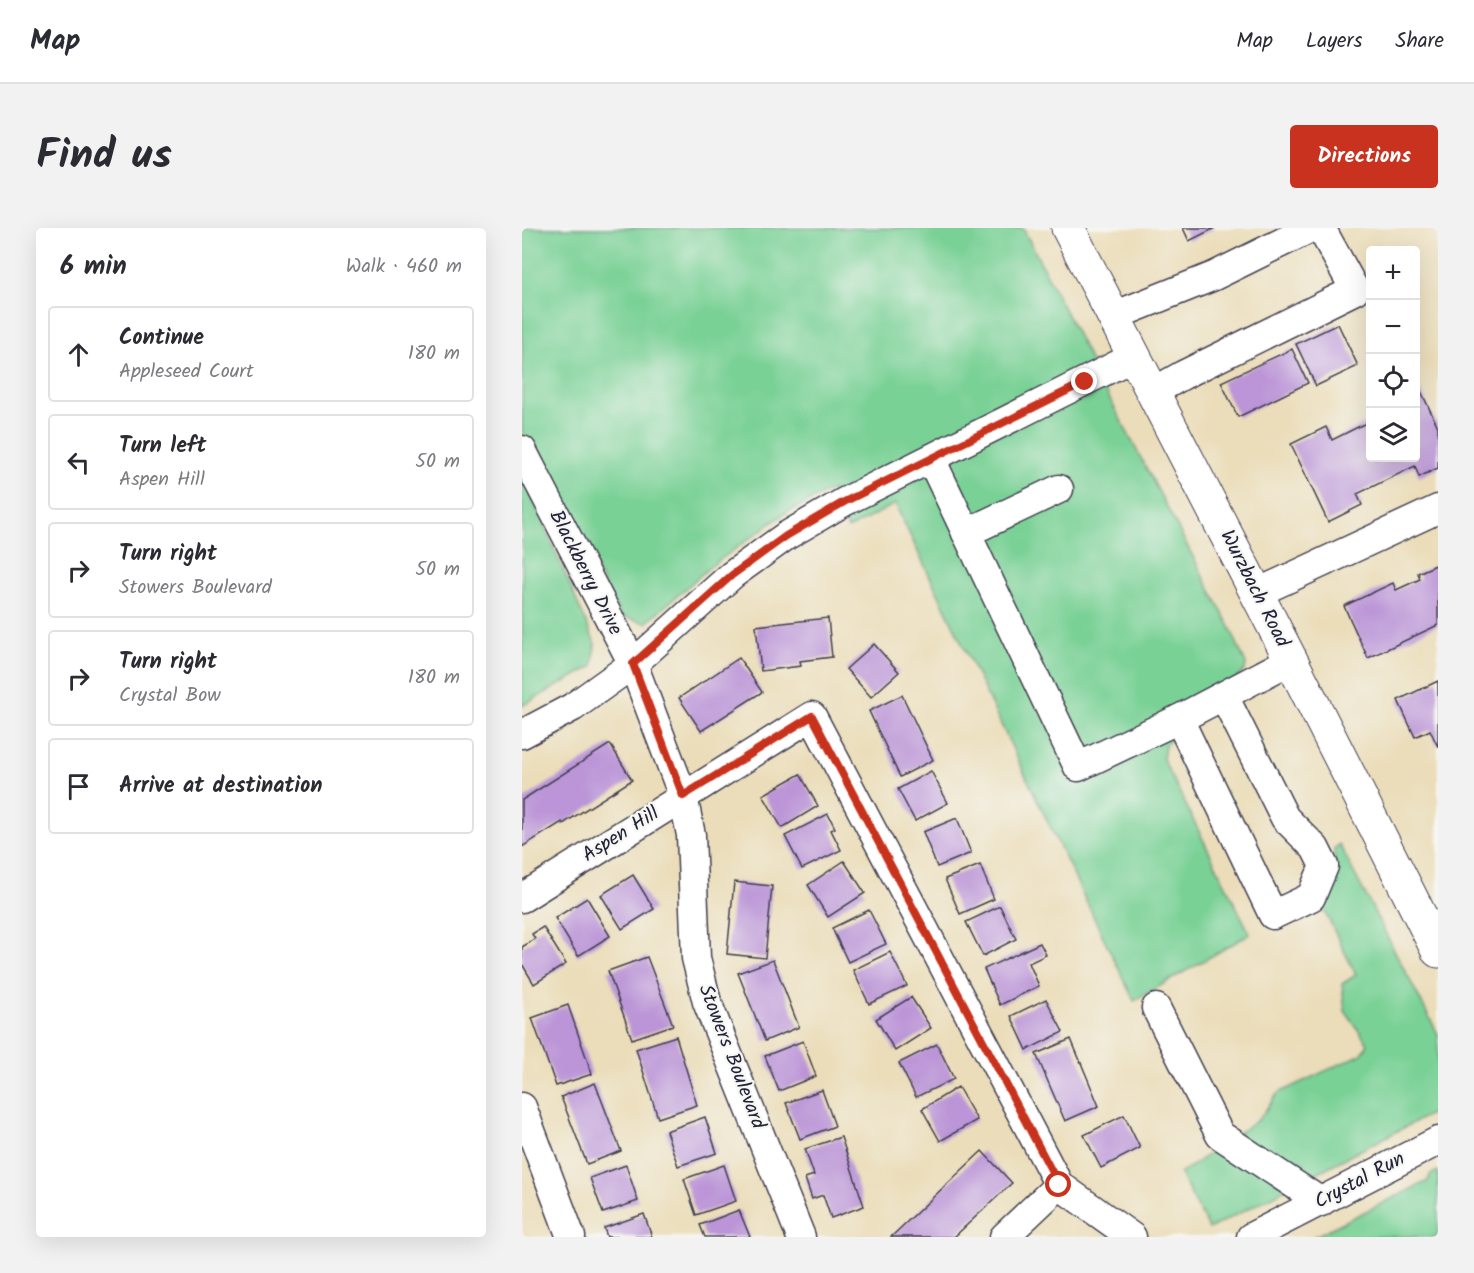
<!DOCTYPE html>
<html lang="en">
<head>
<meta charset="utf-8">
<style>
	:root { --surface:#fff; --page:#f2f2f3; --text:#2b2b33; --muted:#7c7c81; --line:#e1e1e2; --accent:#c8321e }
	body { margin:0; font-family:Kalam,sans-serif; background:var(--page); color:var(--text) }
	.controls { position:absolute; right:18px; top:18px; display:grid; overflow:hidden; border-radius:6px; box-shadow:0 6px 24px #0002 }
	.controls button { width:54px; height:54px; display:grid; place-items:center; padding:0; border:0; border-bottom:2px solid var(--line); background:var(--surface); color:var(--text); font:30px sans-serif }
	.stop { position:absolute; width:18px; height:18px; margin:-14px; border:4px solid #c8321e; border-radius:50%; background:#fff }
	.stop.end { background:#c8321e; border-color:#fff; box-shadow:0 2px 6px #0008 }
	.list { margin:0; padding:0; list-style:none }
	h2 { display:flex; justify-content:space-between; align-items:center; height:78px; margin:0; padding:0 24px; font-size:26px }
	h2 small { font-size:20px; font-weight:400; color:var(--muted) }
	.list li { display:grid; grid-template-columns:39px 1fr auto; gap:18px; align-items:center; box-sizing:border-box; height:96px; margin:0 12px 12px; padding:0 12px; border:2px solid var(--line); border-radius:6px }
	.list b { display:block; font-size:22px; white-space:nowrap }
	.list p { margin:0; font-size:20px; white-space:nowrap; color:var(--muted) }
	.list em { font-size:20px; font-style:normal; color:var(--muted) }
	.icon { flex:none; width:33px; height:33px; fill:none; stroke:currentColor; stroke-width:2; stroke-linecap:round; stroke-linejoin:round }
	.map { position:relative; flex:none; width:916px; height:1009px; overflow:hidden; border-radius:6px }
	header { display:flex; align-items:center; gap:36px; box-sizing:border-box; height:84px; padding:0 30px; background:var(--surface); border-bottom:2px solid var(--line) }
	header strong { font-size:28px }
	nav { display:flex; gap:33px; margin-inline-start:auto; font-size:21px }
	.intro { display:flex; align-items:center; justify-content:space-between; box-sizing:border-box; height:144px; padding:0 36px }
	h1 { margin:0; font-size:42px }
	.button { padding:15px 27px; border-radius:6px; background:var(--accent); color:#fff; font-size:21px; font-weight:700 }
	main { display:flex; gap:36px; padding:0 36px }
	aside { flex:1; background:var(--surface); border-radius:6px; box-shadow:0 6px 24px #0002 }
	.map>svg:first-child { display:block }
	.green { fill:#7ad196; stroke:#4e7a68; stroke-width:1.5 }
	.building { fill:#bb95d7 }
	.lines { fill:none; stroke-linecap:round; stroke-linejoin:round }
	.minor-casing { stroke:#403e4e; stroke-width:31 }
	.major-casing { stroke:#403e4e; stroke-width:35 }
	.minor { stroke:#fff; stroke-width:28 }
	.major { stroke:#fff; stroke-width:33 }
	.route { stroke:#c8321e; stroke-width:8 }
	.labels { text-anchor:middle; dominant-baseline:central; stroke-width:4.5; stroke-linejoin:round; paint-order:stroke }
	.street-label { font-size:20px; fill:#22223b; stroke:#f6f6f2 }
</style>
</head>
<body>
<header>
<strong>Map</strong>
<nav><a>Map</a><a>Layers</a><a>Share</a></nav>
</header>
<div class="intro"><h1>Find us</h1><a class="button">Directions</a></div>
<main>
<aside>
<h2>6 min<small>Walk · 460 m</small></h2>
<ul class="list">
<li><svg class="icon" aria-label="ahead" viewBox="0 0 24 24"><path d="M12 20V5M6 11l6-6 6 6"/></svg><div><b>Continue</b><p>Appleseed Court</p></div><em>180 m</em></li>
<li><svg class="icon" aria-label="left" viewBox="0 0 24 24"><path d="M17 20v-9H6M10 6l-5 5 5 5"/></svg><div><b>Turn left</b><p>Aspen Hill</p></div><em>50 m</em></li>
<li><svg class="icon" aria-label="right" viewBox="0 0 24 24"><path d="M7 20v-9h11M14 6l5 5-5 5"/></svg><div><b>Turn right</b><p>Stowers Boulevard</p></div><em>50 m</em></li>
<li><svg class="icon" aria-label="right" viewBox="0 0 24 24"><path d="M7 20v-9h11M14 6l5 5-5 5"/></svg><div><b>Turn right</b><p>Crystal Bow</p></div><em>180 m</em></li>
<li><svg class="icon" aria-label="arrive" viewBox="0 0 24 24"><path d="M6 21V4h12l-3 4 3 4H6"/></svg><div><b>Arrive at destination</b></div></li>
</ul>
</aside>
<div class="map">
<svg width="916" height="1009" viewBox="0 0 916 1009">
	<rect width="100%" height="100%" fill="#f6f6f2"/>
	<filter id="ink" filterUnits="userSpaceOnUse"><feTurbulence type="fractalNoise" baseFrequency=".0167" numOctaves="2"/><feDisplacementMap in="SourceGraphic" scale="12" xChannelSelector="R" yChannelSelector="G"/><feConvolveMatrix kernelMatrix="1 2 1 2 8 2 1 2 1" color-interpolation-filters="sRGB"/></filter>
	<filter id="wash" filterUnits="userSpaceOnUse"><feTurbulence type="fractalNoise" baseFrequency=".008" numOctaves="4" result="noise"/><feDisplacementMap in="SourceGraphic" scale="24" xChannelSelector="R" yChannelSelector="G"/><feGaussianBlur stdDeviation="1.35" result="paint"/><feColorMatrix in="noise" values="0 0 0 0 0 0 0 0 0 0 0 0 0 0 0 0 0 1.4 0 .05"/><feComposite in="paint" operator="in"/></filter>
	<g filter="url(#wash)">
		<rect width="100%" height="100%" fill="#ebddb9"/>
		<g class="green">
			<path d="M0,0h501l92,181 114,216 17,39 -1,6 -80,75 -2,14 87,175 -116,67 -239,-497 -47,25 -16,-39 -48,24 -74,53 -64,56 -25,-7 -99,-185z"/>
			<path d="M0,247l73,168 -2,23 -71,40z"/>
			<path d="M817,616l99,190v76l-229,119 -29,-55 79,-55 19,-26 84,-39 6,-10 -23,-33 -3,-27 14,-9 -34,-69 13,-37 -1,-20z"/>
			<path d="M916,943v66h-125l115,-56 2,-6z"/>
		</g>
		<g id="blocks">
			<g class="building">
				<path d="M661,0h32l-26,13z"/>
				<path d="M816,96l20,42 -42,20 -20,-42z"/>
				<path d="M770,121l16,34 -70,34 -17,-35z"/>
				<path d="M896,157l20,42v41l-19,9 -4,-11 -58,28 5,11 -34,17 -37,-78 35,-17 6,13 38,-19v37h46v-72z"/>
				<path d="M916,336v61l-70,33 -24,-52 49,-23 3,7 24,-11 -2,-6z"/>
				<path d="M306,390l4,39 -32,4 1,5 -40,5 -5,-45z"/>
				<path d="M352,416l25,28 -28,25 -25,-28z"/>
				<path d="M217,430l23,34 -61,39 -22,-33z"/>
				<path d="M916,453v66l-8,-17 -15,7 -17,-37z"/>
				<path d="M380,467l31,65 -33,17 -31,-66z"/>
				<path d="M88,516l22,36 -69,44 -1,-2 -40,25v-47z"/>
				<path d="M409,543l17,32 -33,18 -17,-32z"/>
				<path d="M278,546l18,32 -36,22 -19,-33z"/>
				<path d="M306,586l7,14 -4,2 10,20 -39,19 -17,-33z"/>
				<path d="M435,590l14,35 -34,14 -14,-35z"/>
				<path d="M322,633l21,32 -37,24 -20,-32z"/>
				<path d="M458,637l14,34 -34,15 -15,-35z"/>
				<path d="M111,647l21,34 -32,20 -21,-34z"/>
				<path d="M212,654l38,4 -7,72 -38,-4z"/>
				<path d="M65,670l23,38 -32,20 -23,-38z"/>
				<path d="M478,678l16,33 -33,17 -17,-34z"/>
				<path d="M347,682l17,34 -38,18 -16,-34z"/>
				<path d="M21,699l23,37 -32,20 -12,-20v-17l13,-8 -3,-5z"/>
				<path d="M518,715l6,12 -17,8 10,23 -39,19 -16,-36z"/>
				<path d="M368,724l17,34 -38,18 -16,-34z"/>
				<path d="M125,729l26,68 -41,14 -24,-68z"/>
				<path d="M251,732l26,67 -34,14 -27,-68z"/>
				<path d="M389,769l20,31 -36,23 -19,-32z"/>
				<path d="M524,771l17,33 -36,18 -16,-34z"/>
				<path d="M46,777l24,69 -36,12 -24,-68z"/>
				<path d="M154,808l21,69 -39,13 -22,-69z"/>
				<path d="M549,811l28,67 -34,15 -29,-67z"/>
				<path d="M281,813l13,35 -37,15 -14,-35z"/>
				<path d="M415,816l17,35 -38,18 -17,-34z"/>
				<path d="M73,855l26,68 -34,13 -26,-67z"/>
				<path d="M436,859l19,33 -37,21 -18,-32z"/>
				<path d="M300,862l13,36 -35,13 -14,-36z"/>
				<path d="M602,887l16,33 -39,20 -17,-33z"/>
				<path d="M183,889l12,36 -39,13 -12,-35z"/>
				<path d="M319,909l23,69 -33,12 -8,-23 -11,4 -7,-21 9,-3 -9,-26z"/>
				<path d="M460,923l30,32 -58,54h-63z"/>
				<path d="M104,937l12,36 -35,12 -13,-35z"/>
				<path d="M202,937l12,36 -40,14 -12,-36z"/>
				<path d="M217,982l11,27h-45l-5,-12z"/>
				<path d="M122,986l8,23h-45l-3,-9z"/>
			</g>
		</g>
	</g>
	<g filter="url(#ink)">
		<use href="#blocks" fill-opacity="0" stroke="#403e4e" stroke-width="1.5"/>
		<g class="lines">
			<defs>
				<g id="minor">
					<path d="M592,88l100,-40 97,-48"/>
					<path d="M631,164l30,-17 172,-85 -34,-62"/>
					<path d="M0,222l111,214 50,132 8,39 5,123 11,44 94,235"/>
					<path d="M409,231l147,308 101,-48"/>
					<path d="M444,305l93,-44"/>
					<path d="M735,365l181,-84"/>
					<path d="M702,468l61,122 30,30 9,18 -13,31 -38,18 -94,-196 112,-59"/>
					<path d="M0,506l51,-27 60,-43 99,-89 54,-39 58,-34 291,-146"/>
					<path d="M0,670l290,-182 247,469 73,52"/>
					<path d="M634,780l64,127 101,67"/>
					<path d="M0,879l49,130"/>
					<path d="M482,1009l55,-52"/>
					<path d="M729,1009l187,-96"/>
				</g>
				<path id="major" d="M546,0l223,432 147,291"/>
			</defs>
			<use href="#minor" class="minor-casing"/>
			<use href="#major" class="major-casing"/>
			<use href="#minor" class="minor"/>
			<use href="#major" class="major"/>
		</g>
	</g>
	<g class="lines" filter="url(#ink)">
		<path class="route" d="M537,957l-247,-469 -129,80 -50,-132 99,-89 54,-39 58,-34 241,-120"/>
	</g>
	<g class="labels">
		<g class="street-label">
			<text transform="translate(63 345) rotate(63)">Blackberry Drive</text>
			<text transform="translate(732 361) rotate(63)">Wurzbach Road</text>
			<text transform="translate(99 607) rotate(-32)">Aspen Hill</text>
			<text transform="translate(209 829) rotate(69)">Stowers Boulevard</text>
			<text transform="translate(838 953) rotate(-28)">Crystal Run</text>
		</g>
	</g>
</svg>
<div class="controls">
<button>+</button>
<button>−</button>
<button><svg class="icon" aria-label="locate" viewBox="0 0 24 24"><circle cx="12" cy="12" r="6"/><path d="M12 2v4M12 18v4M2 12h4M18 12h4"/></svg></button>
<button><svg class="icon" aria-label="layers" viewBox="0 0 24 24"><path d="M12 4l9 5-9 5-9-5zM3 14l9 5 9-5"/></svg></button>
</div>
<div class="stop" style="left:537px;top:957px"></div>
<div class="stop end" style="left:563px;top:154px"></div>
</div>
</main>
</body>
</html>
